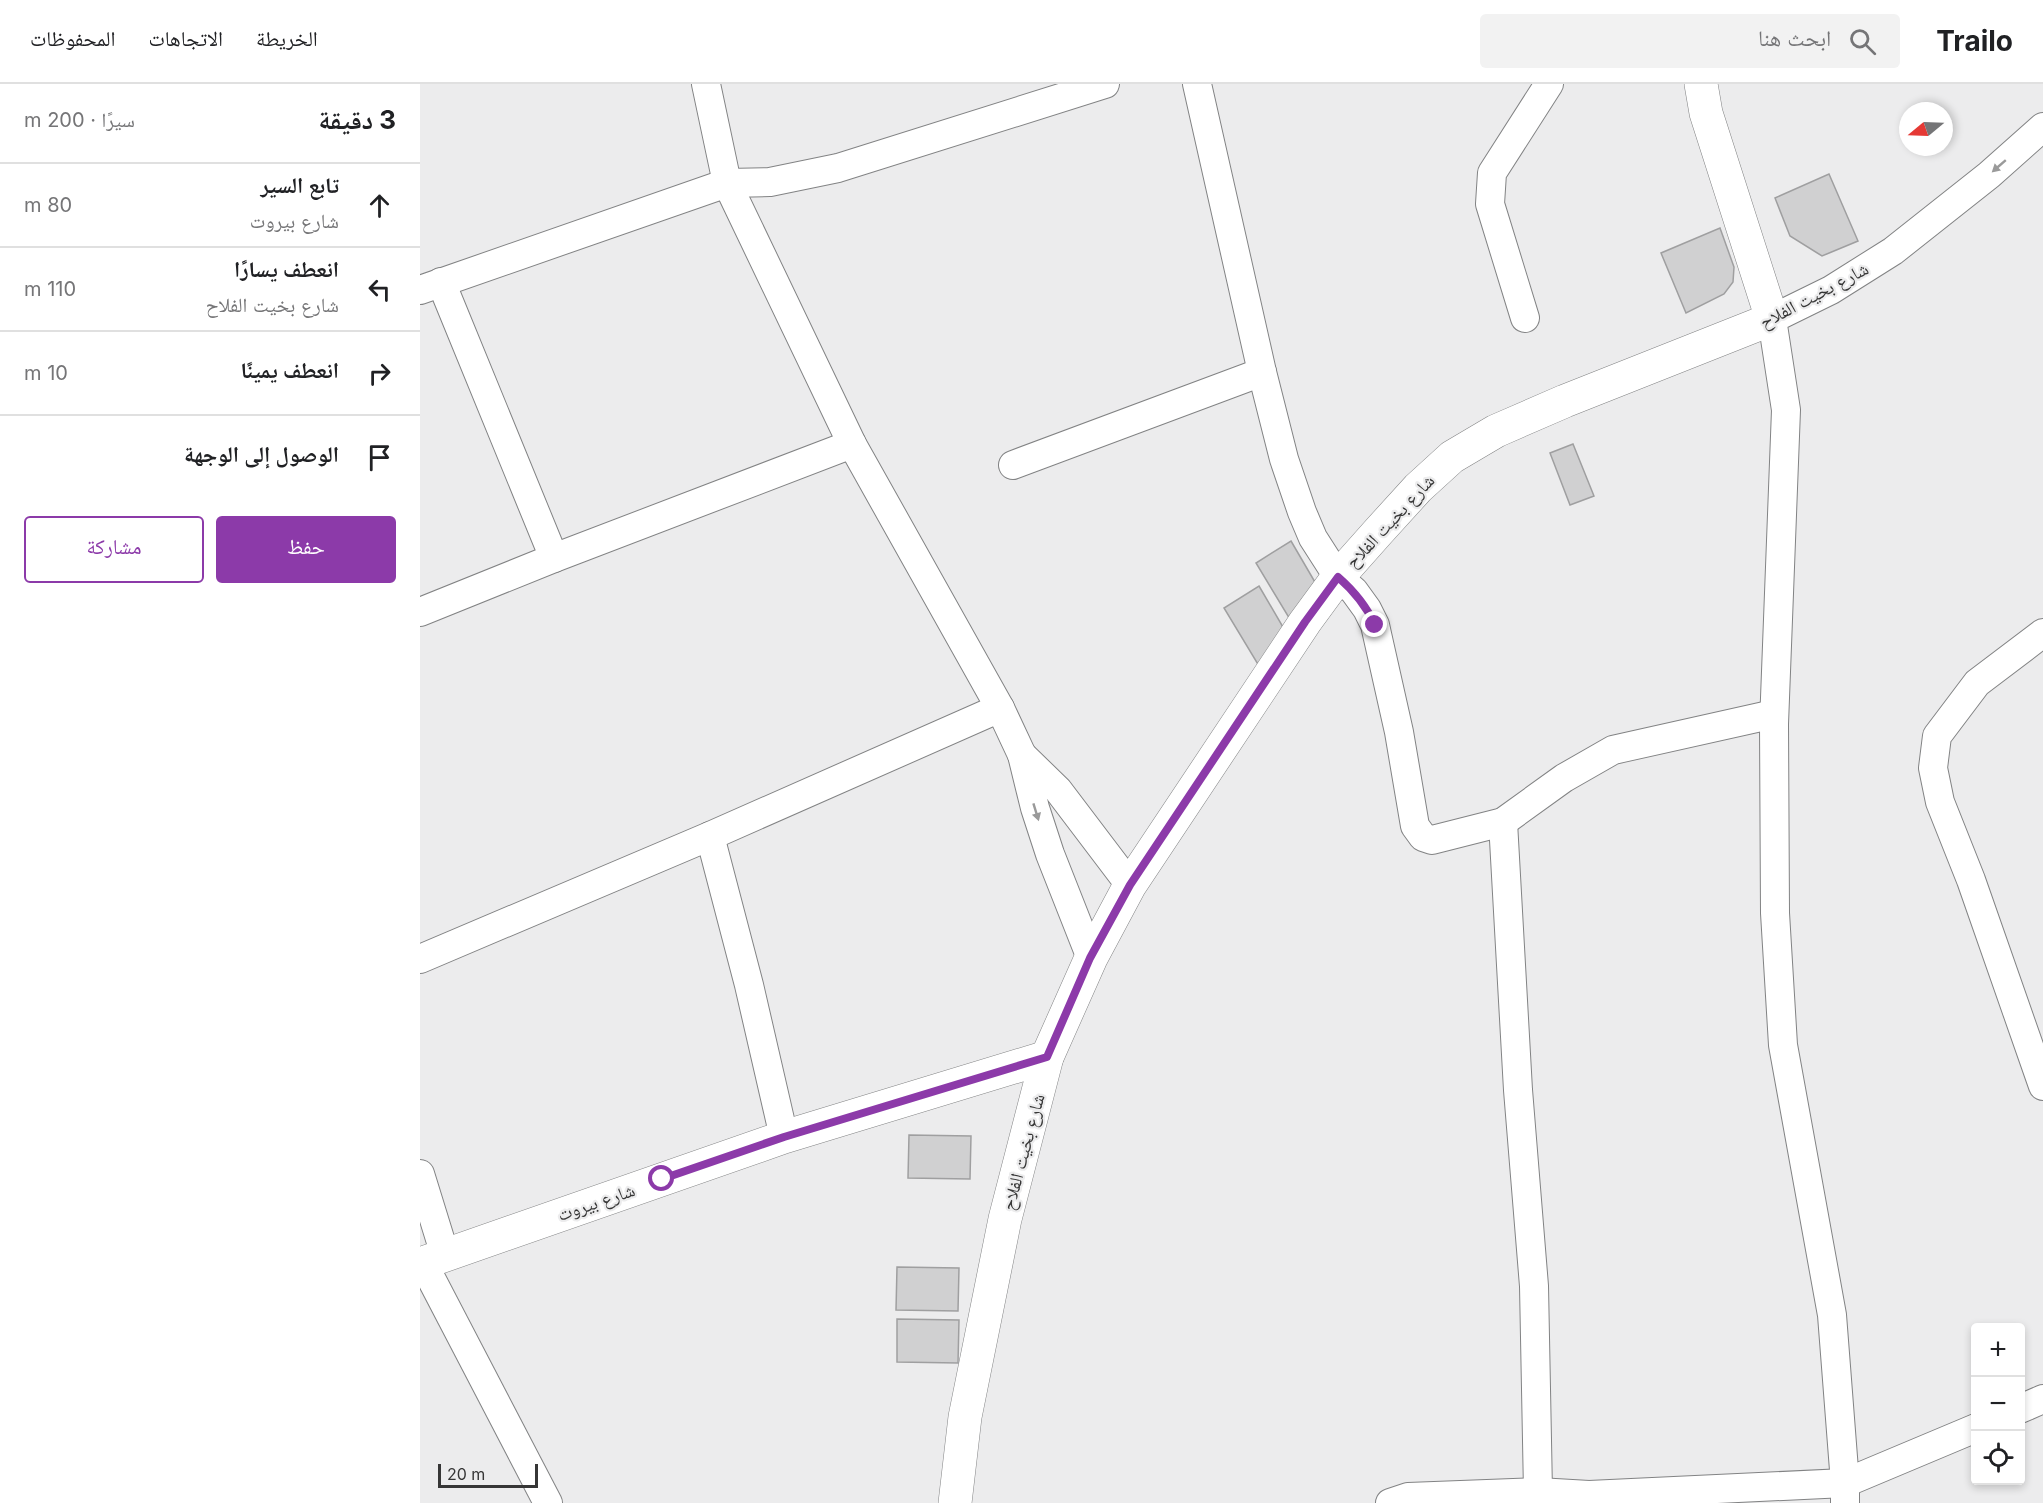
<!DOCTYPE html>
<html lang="ar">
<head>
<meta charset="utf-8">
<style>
	:root { --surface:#fff; --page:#f2f2f2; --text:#202124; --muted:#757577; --line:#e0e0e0; --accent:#8c3aa9 }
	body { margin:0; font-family:Inter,"Noto Naskh Arabic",sans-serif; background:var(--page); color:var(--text); direction:rtl }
	.controls { position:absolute; right:18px; bottom:18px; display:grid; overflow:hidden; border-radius:6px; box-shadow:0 3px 9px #0003 }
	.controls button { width:54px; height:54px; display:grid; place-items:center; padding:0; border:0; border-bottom:2px solid var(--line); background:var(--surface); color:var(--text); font:30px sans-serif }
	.compass { position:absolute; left:1479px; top:18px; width:54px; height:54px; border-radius:50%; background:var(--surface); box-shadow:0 3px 9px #0003; rotate:251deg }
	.scale { position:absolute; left:18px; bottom:15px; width:100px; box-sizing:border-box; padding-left:6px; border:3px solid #363636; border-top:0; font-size:16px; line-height:21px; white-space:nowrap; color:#363636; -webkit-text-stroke:4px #ececed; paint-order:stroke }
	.stop { position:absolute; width:18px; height:18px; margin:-14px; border:4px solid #8c3aa9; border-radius:50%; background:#fff }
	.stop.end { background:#8c3aa9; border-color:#fff; box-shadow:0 2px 6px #0008 }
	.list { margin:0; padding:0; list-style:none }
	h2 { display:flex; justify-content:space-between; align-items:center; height:78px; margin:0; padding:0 24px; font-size:26px }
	h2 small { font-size:20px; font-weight:400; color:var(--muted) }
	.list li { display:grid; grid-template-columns:39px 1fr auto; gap:18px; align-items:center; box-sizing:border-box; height:84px; padding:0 24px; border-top:2px solid var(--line) }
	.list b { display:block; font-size:22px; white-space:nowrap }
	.list p { margin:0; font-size:20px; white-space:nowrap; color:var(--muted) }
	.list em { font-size:20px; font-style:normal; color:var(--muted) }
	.actions { display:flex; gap:12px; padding:18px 24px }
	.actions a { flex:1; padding:14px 0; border:2px solid var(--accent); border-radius:6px; text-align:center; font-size:21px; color:var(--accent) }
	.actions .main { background:var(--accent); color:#fff }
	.icon { flex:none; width:33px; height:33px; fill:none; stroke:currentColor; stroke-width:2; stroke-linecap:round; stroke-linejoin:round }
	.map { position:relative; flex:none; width:1623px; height:1419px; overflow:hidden; direction:ltr }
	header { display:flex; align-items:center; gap:36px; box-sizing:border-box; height:84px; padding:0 30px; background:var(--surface); border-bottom:2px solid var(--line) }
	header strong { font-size:28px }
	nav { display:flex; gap:33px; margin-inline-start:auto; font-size:21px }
	.search { width:420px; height:54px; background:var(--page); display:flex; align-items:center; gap:15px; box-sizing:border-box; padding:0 21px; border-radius:6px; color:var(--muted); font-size:22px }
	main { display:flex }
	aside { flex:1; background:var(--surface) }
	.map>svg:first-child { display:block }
	.building { fill:#d0d0d1; stroke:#9f9fa0; stroke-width:1.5 }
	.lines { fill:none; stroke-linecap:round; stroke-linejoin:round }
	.minor-casing { stroke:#828384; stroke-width:30 }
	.tertiary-casing { stroke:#828384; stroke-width:34 }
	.minor { stroke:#fff; stroke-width:28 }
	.tertiary { stroke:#fff; stroke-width:33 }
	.oneway { fill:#9a9a9a }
	.route { stroke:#8c3aa9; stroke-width:8 }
	.labels { text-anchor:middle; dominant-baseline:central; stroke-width:4.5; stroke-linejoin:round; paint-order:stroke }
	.street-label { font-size:18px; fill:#363636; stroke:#ececed }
</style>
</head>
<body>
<header>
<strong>Trailo</strong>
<div class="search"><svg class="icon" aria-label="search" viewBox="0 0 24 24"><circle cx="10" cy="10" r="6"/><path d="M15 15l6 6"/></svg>ابحث هنا</div>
<nav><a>الخريطة</a><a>الاتجاهات</a><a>المحفوظات</a></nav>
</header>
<main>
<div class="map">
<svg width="1623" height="1419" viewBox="0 0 1623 1419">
	<rect width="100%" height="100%" fill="#ececed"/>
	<g class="building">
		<path d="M1409,90l29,67 -36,15 -32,-20 -15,-38z"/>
		<path d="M1300,144l14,39 -1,15 -9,12 -38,19 -25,-60z"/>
		<path d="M1153,360l21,52 -24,9 -20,-52z"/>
		<path d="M871,457l28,48 -28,32 -35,-58z"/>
		<path d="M839,502l28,48 -28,32 -35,-58z"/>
		<path d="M489,1051l62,1 -1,43 -62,-1z"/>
		<path d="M477,1183l62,1 -1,43 -62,-1z"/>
		<path d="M477,1235l62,1 -1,43 -61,-1z"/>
	</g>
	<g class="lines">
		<defs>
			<g id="minor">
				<path d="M286,0l21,99 125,261 148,264 22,47 13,53 15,46 41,104"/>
				<path d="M777,0l65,288 22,87 18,53 11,26 25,39 16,14 13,18 8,16 24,107 16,94 8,11 9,3 71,-18 61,-44 49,-28 161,-36"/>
				<path d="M21,198l113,276"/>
				<path d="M0,206l307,-107 43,-1 68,-14 267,-84"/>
				<path d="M1105,234l-35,-114 2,-31 57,-89"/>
				<path d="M593,381l249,-93"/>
				<path d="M0,528l134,-54 298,-114"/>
				<path d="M1623,549l-66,50 -40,53 -4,32 7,34 31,78 72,206"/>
				<path d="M602,671l36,35 72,95"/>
				<path d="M1083,738l15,268 16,196 4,206"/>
				<path d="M290,752l39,149 35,152"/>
				<path d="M0,875l290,-123 290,-128"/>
				<path d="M0,1090l25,81"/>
				<path d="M3,1179l125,240"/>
				<path d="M1600,1325l23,-10"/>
				<path d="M970,1419l18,-6 130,-5 51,3 256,-12 131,-55"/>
				<path d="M1425,1419v-20l-13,-168 -49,-270 -8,-132 -1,-189 12,-314 -14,-91 59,-29 62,-39 96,-76 54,-48"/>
			</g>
			<g id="tertiary">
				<path d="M0,1180l364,-127 263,-80"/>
				<path d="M535,1419l10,-86 40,-198 42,-162 44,-99 39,-73 175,-263 33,-45 40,-45 40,-44 34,-31 44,-26 69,-30 207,-82 -66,-206 -5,-29"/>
			</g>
		</defs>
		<use href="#minor" class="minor-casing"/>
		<use href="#tertiary" class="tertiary-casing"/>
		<use href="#minor" class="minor"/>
		<use href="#tertiary" class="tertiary"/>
	</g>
	<defs><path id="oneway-solid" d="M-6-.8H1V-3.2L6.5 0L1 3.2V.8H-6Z" transform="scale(1.5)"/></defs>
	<g class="oneway">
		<use href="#oneway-solid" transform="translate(1579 82) rotate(139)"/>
		<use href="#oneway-solid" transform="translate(616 728) rotate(73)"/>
	</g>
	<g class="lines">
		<path class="route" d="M242,1095l122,-42 263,-80 43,-99 40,-73 175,-263 33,-45c16,14 28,28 37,48"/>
	</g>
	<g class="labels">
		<g class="street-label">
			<text transform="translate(1394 211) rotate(-28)">شارع بخيت الفلاح</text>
			<text transform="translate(970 437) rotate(-47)">شارع بخيت الفلاح</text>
			<text transform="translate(603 1068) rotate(-75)">شارع بخيت الفلاح</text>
			<text transform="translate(176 1118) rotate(-19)">شارع بيروت</text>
		</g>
	</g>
</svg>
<div class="controls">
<button>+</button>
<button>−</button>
<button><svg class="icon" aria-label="locate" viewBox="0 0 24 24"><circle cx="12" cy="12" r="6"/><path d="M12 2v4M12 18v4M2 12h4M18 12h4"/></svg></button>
</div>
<svg class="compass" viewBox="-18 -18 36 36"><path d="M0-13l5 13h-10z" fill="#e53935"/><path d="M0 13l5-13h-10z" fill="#757577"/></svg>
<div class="scale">20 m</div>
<div class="stop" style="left:242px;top:1095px"></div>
<div class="stop end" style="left:955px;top:541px"></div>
</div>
<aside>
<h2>3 دقيقة<small>سيرًا · 200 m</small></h2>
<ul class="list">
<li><svg class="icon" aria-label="ahead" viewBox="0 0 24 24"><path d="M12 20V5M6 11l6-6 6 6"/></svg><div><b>تابع السير</b><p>شارع بيروت</p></div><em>80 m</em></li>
<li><svg class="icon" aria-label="left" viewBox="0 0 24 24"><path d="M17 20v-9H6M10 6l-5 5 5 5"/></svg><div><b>انعطف يسارًا</b><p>شارع بخيت الفلاح</p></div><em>110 m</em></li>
<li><svg class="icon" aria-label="right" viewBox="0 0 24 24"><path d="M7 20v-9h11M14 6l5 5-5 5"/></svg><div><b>انعطف يمينًا</b></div><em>10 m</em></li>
<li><svg class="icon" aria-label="arrive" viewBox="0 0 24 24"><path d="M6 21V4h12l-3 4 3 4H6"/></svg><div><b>الوصول إلى الوجهة</b></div></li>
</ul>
<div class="actions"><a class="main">حفظ</a><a>مشاركة</a></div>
</aside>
</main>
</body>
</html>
